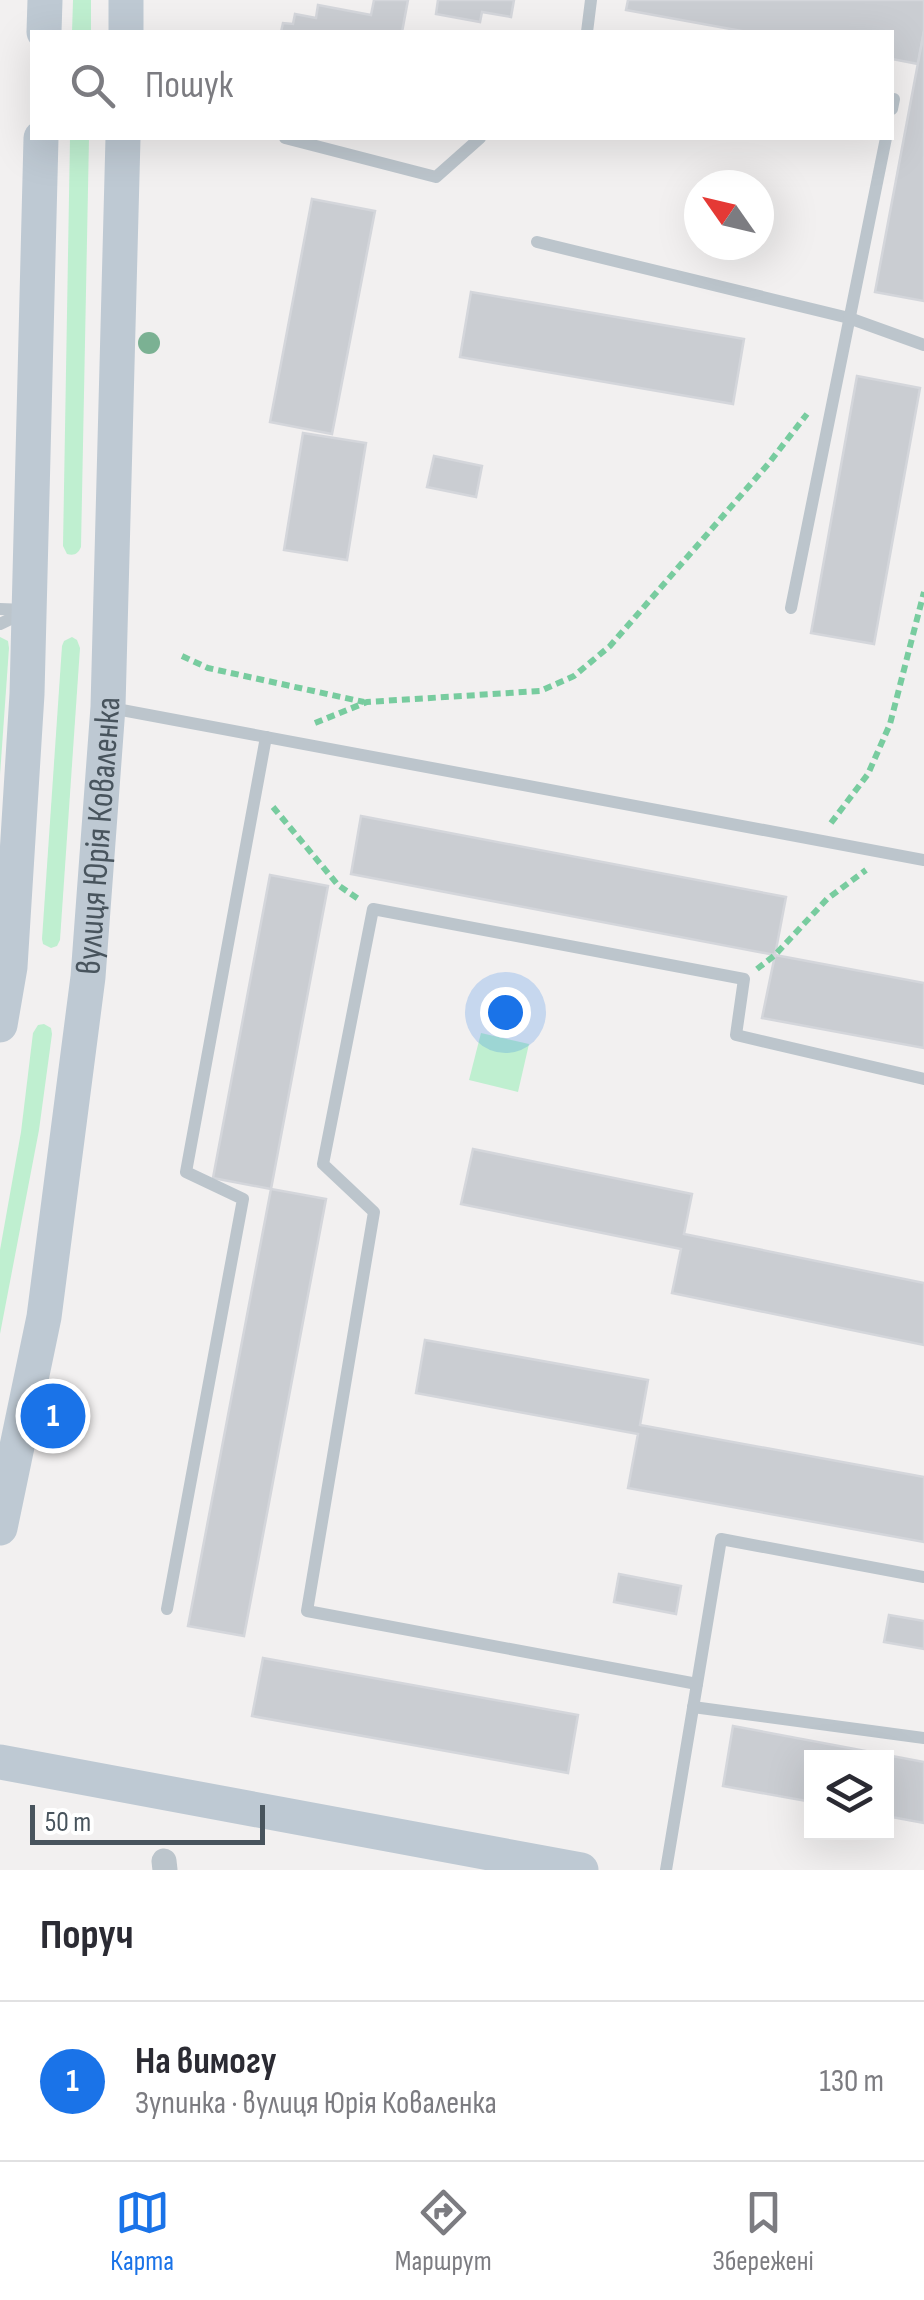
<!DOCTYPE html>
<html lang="uk">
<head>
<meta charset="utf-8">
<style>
	:root { --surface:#fff; --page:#f7f7f7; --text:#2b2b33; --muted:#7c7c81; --line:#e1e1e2; --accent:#1a73e8 }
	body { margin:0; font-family:"Sofia Sans Condensed",sans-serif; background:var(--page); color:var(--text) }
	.controls { position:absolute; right:30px; bottom:30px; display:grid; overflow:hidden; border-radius:0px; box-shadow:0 10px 40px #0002 }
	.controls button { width:90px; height:90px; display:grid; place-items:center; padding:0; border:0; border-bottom:2px solid var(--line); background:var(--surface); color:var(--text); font:50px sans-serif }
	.compass { position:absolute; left:684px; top:170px; width:90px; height:90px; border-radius:50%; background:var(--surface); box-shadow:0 10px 40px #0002; rotate:304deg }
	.scale { position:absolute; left:30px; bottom:25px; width:235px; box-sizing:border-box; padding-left:10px; border:5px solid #48545d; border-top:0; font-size:28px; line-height:35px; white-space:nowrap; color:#48545d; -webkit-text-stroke:8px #fff; paint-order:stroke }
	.you { position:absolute; left:505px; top:1012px; width:35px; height:35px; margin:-25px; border:8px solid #fff; border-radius:50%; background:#1a73e8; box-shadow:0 0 0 15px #1a73e833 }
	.badge { display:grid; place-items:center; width:65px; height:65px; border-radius:50%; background:var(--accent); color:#fff; font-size:32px; font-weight:700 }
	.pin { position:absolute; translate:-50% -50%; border:5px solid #fff; box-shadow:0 2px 10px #0006 }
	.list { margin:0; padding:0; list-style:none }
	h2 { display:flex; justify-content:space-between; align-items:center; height:130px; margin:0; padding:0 40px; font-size:42px }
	h2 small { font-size:32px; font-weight:400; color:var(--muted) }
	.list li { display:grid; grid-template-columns:65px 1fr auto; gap:30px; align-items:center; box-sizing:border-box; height:160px; padding:0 40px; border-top:2px solid var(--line) }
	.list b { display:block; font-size:38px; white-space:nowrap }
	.list p { margin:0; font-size:32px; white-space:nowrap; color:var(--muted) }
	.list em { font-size:32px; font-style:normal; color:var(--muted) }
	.icon { flex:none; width:55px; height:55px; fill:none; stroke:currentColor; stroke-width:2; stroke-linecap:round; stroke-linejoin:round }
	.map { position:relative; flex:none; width:924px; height:1870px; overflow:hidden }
	.search { position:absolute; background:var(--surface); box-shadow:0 10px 40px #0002; left:30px; right:30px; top:30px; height:110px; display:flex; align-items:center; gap:25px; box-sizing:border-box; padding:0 35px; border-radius:0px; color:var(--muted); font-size:38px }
	.sheet { height:290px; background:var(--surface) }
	nav { display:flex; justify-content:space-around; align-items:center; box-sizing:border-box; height:140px; border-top:2px solid var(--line); background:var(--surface); font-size:28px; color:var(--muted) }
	nav a { display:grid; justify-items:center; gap:5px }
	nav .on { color:var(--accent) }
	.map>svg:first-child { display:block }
	.green { fill:#bfefd0 }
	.building { fill:#cacdd2; stroke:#d4d6db; stroke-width:2.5 }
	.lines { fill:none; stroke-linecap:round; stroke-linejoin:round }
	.path { stroke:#78cc9f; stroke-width:6; stroke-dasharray:8 5; stroke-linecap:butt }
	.lane { stroke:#bcc5cc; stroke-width:12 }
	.street { stroke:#bcc5cc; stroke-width:25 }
	.secondary { stroke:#bec9d3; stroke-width:35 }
	.tree { fill:#7bb193 }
	.labels { text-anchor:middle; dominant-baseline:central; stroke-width:10; stroke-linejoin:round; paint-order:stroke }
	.street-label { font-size:35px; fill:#48545d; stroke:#fff }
</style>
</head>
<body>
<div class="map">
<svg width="924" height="1870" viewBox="0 0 924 1870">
	<rect width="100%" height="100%" fill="#f2f0f0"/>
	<g class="green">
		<path d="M73,0h18v32h-19z"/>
		<path d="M70,138h19l-8,409c-3,7 -7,9 -14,7l-4,-8z"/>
		<path d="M0,637l8,4 1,7 -9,127z"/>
		<path d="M72,637l5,3 3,8 -20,292 -3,6 -6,2 -8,-4 -1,-5 20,-293 2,-5z"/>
		<path d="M44,1024l7,4 1,6 -13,96 -39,204v-84l21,-118 12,-99 5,-8z"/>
		<path d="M481,1033l48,11 -11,48 -49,-12z"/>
	</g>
	<g class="building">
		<path d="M374,0h34l-6,32h-121l2,-9 10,1 2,-10 21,4 2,-13 53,10z"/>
		<path d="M438,0h76l-3,17 -29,-5 -2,10 -44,-8z"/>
		<path d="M628,0h296v31l-6,33 -26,-5v-27h-145l-121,-22z"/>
		<path d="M924,31v270l-49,-9z"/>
		<path d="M312,199l63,12 -43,223 -62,-12z"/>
		<path d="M471,292l273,47 -11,65 -273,-47z"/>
		<path d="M857,376l63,12 -46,256 -63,-11z"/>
		<path d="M303,433l63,10 -19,117 -63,-10z"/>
		<path d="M434,456l48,10 -6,31 -49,-10z"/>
		<path d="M361,816l425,81 -11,58 -424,-81z"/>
		<path d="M270,875l58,11 -57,303 -58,-11z"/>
		<path d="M775,955l149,28v65l-162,-30z"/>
		<path d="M473,1149l219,45 -8,40 240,49v62l-252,-52 9,-44 -220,-45z"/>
		<path d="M271,1189l55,10 -82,437 -56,-10z"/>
		<path d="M425,1340l223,40 -8,45 284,52v65l-296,-54 10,-54 -222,-41z"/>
		<path d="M619,1574l62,12 -5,28 -62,-12z"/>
		<path d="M889,1615l35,6v28l-40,-7z"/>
		<path d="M263,1658l315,57 -10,58 -316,-57z"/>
		<path d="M733,1726l191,36v61l-38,-7v-58h-74v44l-89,-16z"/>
	</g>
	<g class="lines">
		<g class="path">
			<path d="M182,656l26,12 156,34"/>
			<path d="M315,723l52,-21 173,-11 34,-15 36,-30 159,-183 38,-49"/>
			<path d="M273,807l65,78 22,15"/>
			<path d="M831,823l37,-49 22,-50 34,-132"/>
			<path d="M757,969l18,-14 52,-56 39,-29"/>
		</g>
		<g class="lane">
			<path d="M587,32l4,-32"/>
			<path d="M892,99h2l-2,10"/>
			<path d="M285,138l151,39 44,-39"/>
			<path d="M537,242l312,76 75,27"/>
			<path d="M791,608l95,-470"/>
			<path d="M0,609l26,1"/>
			<path d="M0,624l25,-12"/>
			<path d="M111,708l813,152"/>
			<path d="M167,1609l76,-410 -57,-27 80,-435"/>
			<path d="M697,1684l24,-145 203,38"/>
			<path d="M693,1707l231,31"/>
			<path d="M666,1870l31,-186 -390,-73 67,-399 -51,-48 50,-255 371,70 -8,56 188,44"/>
		</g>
		<path class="street" d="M164,1861l1,9"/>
		<g class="secondary">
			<path d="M44,32l1,-32"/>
			<path d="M126,32v-32"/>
			<path d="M0,1025l10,-58 17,-273 14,-556"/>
			<path id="s1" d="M0,1528l44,-211 44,-340 20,-270 15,-569"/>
			<path d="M0,1762l581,108"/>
		</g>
	</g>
	<circle class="tree" cx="149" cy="343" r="11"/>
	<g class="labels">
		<g class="street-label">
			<text stroke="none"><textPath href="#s1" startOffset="700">вулиця Юрія Коваленка</textPath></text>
		</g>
	</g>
</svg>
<div class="controls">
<button><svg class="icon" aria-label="layers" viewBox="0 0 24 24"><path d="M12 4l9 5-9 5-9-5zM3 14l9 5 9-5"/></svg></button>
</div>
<svg class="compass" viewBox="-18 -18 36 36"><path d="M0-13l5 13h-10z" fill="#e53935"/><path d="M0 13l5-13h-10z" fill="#7c7c81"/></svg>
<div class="scale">50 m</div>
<div class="you"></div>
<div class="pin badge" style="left:53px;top:1416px">1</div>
<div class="search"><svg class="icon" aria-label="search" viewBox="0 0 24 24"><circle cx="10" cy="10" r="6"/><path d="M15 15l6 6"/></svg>Пошук</div>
</div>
<section class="sheet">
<h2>Поруч<small></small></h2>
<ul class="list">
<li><span class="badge">1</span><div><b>На вимогу</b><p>Зупинка · вулиця Юрія Коваленка</p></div><em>130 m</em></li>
</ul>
</section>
<nav>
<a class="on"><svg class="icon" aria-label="map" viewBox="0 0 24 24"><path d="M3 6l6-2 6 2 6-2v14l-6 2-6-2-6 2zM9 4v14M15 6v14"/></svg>Карта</a>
<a><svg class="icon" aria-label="directions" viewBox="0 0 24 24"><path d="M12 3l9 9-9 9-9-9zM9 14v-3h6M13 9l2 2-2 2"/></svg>Маршрут</a>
<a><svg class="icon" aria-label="saved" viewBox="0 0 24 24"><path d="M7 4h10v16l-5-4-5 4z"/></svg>Збережені</a>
</nav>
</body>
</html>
